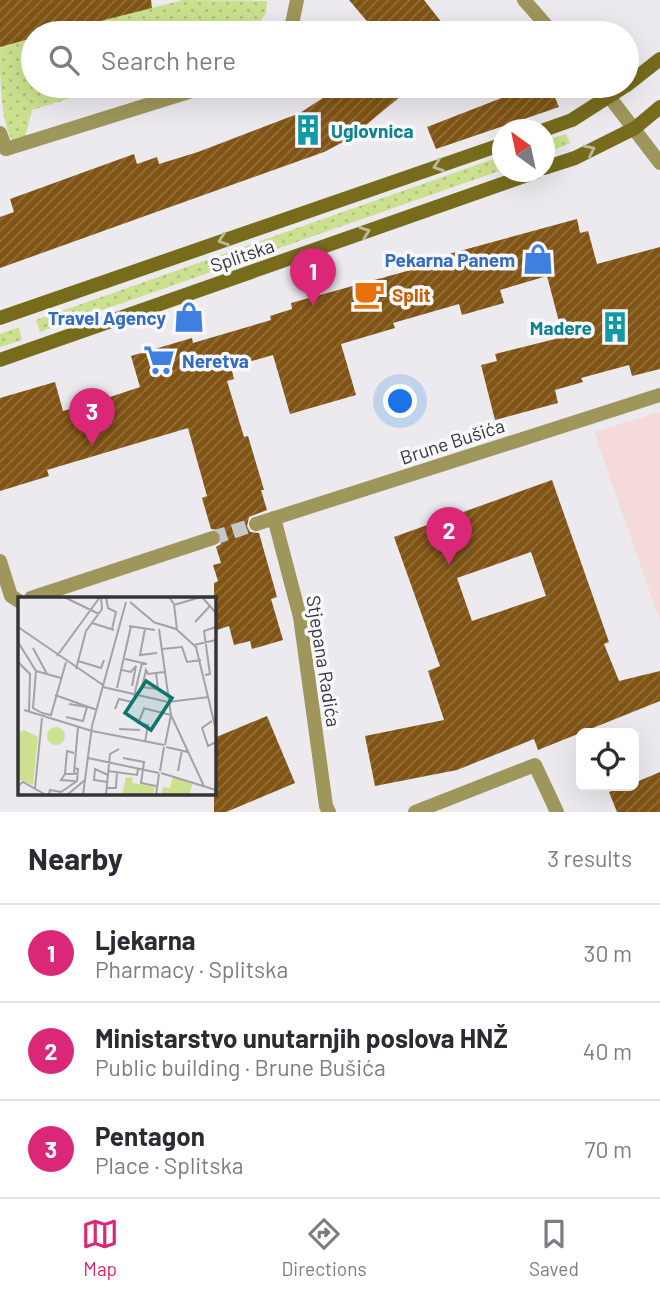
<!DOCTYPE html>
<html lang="en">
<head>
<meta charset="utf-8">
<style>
	:root { --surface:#fff; --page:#f2f2f3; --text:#2b2b33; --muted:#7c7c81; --line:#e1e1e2; --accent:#db2777 }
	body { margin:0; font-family:Barlow,sans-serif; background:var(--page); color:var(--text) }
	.controls { position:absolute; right:21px; bottom:21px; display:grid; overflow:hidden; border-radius:10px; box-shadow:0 7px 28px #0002 }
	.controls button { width:63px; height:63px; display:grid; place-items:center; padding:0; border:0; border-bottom:2px solid var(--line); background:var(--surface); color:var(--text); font:35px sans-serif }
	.compass { position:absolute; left:492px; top:119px; width:63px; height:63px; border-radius:50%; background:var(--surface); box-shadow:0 7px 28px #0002; rotate:327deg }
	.you { position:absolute; left:401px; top:402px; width:24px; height:24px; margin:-18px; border:5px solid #fff; border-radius:50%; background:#1a73e8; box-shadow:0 0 0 10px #1a73e833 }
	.badge { display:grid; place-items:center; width:46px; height:46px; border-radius:50%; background:var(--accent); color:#fff; font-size:23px; font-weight:700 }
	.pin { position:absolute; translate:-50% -58px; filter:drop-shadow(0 2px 4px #0008) }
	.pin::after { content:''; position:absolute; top:37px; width:24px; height:21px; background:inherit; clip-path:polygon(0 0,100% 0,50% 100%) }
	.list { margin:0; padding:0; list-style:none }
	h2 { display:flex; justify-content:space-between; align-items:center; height:91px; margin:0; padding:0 28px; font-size:30px }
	h2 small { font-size:23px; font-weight:400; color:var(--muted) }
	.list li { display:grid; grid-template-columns:46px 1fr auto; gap:21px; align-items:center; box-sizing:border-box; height:98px; padding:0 28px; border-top:2px solid var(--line) }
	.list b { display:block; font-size:26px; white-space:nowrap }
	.list p { margin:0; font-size:23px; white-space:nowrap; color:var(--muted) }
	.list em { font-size:23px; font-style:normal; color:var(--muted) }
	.icon { flex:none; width:38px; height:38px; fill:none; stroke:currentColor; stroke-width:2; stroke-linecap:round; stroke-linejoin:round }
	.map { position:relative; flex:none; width:660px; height:812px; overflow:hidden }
	.search { position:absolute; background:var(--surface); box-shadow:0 7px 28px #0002; left:21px; right:21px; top:21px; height:77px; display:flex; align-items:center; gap:18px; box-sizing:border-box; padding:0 24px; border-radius:38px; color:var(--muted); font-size:26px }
	.sheet { height:385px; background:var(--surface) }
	nav { display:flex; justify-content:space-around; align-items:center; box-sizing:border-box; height:98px; border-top:2px solid var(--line); background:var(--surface); font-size:19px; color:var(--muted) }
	nav a { display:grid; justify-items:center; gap:4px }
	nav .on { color:var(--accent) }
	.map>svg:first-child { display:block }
	.medical { fill:#f5dada }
	.grass { fill:url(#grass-dots) }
	.building { fill:url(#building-hatch); fill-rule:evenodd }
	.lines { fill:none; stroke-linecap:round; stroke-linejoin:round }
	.minor-tunnel { stroke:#c7c6ca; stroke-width:14; stroke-dasharray:14 7; stroke-linecap:butt }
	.minor { stroke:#9e965a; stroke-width:14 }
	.tertiary { stroke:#9e965a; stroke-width:14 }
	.secondary { stroke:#766c1c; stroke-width:14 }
	.oneway { stroke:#beb998 }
	.labels { text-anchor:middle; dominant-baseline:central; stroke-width:7; stroke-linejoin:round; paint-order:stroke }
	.culture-label { font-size:19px; font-weight:bold; fill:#0d838f; stroke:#f9f8fd; text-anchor:start }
	.street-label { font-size:19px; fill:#353536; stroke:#f9f8fd }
	.shop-label { font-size:19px; font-weight:bold; fill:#366cbe; stroke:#f9f8fd; text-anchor:end }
	.food-label { font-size:19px; font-weight:bold; fill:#c56008; stroke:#f9f8fd; text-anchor:start }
	.inset-road { fill:none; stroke:#a3a2a5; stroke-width:2 }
	.view { fill:#0f766e; fill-opacity:0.15; stroke:#0f766e; stroke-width:3.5 }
	.inset-edge { fill:none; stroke:#353536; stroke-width:3.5 }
</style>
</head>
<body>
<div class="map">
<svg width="660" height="812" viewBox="0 0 660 812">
	<defs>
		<pattern id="grass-dots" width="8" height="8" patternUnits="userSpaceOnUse" patternTransform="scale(1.75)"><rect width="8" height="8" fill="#cbe18f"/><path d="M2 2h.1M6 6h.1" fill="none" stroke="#afc27c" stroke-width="1.8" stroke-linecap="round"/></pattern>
		<pattern id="building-hatch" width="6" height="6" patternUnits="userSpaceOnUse" patternTransform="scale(1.75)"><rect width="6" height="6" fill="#815413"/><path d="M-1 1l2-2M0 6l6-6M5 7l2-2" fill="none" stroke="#91703f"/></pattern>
	</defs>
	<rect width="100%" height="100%" fill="#eceaef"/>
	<path class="medical" d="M660,412v209l-66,-189z"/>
	<g class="grass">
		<path d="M183,0l84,1 -1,12 -14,20h-199z"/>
		<path d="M33,38v48h77l-78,24 -7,28 -11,3c-14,-11 -14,-72 -14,-94z"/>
		<path d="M566,134l4,9 -25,11v-13z"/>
		<path d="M502,156v14l-462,162 -4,-12z"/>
		<path d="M19,327l3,13 -22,7v-13z"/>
	</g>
	<g class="building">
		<path d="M0,0h151l1,8 -99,25h-20v5l-33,9z"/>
		<path d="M349,0h75l26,33h-73z"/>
		<path d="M341,86h72l-64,53 -25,13 -324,116v-51l14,-5 -4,-13 124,-45 3,10 20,-7 2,7 39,-12 102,-39z"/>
		<path d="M518,86h32l9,21 -123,42 -9,-22 93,-36z"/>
		<path d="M577,219l3,14 8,-2 9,33 63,-17v122l-28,7 -3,-11 -48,13 2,4 -28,8 3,13 -63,17 -14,-55 16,-4 -2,-7 68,-17 -16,-61 -47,14 4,13 -42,12 -3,-11 -66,19 2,5 -54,16 15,51 -66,19 -17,-59 -42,12 3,12 -7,2 17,56 4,-1 16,54h-3l6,20 -18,7 -2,9 3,6 9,1 18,64 -6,2 12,41 -31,9 -2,-8 -16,4 -5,-19 -15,5v-48l4,-2 -5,-16 8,-2 -5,-16 5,-3 1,-8 -3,-6 -8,-1 -9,-31 5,-2 -19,-68 -141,42 2,6 -49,15v-93l55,-16 8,29 44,-13 33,-11 -9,-31 61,-18 1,5 78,-23 -1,-4 22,-7 -1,-6 127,-35 -2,-5z"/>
		<path d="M552,480l57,162 -5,2 15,37 41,-10v30l-122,49 -4,-11 -77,31 -82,16 -10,-50 79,-16 -16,-49 12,-5 -46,-129zM531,552l15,44 -74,25 -15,-43z"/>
		<path d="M267,716l28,67 -69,29h-12v-74z"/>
		<path d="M660,772v40h-43l-8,-20 17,-6h8v-3z"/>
	</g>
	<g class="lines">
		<path class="minor-tunnel" d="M213,538l43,-14"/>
		<g class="minor">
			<path d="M290,33l7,-33"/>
			<path d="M0,133l6,16"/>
			<path d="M6,149l202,-63"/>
			<path d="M274,518l26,99 26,189 3,6"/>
			<path d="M256,524l404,-129"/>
			<path d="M0,561l11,35 8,5"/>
			<path d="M31,598l182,-60"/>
			<path d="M415,812l120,-47 22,47"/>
		</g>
		<g class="tertiary">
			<path d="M524,0l29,33"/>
			<path d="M601,86l59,77"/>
		</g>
		<g class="secondary">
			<path d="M627,85l33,-26"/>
			<path d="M544,130l28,-10 53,-34"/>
			<path d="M544,168l31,-10 60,-30 25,-21"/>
			<path d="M0,318l503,-174"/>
			<path d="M0,360l536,-188"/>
		</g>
	</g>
	<defs><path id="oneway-chevron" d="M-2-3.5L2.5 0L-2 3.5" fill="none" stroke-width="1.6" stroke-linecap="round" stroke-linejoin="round" transform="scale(1.75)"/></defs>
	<g class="oneway">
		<use href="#oneway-chevron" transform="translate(590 150) rotate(-26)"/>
		<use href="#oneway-chevron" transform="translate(438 166) rotate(161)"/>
		<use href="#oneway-chevron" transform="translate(365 232) rotate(-19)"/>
		<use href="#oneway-chevron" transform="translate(223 240) rotate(161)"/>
	</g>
	<defs>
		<symbol id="building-bare" viewBox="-9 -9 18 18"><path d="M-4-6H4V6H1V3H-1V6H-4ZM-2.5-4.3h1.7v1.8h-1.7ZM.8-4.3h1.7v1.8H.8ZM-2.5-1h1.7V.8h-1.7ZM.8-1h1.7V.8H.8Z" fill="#0f9aa8" stroke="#f9f8fd" stroke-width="2.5" paint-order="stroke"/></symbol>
		<symbol id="shop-bare" viewBox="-9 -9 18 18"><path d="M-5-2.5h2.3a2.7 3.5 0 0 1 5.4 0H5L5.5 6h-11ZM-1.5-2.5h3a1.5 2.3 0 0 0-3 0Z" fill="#3f7fe0" stroke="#f9f8fd" stroke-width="2.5" paint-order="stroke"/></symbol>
		<symbol id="cafe-bare" viewBox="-9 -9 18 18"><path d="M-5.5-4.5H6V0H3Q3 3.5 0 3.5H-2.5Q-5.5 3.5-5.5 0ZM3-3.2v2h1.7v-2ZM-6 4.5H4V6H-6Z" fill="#e8710a" stroke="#f9f8fd" stroke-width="2.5" paint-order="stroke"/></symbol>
		<symbol id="supermarket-bare" viewBox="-9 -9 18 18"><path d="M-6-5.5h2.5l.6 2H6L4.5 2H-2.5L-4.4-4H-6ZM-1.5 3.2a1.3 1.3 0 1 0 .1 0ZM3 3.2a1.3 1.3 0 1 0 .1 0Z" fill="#3f7fe0" stroke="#f9f8fd" stroke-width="2.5" paint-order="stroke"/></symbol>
	</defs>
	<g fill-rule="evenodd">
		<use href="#building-bare" x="286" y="108" width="44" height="44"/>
		<use href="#shop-bare" x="516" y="237" width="44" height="44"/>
		<use href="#cafe-bare" x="347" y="272" width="44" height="44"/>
		<use href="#shop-bare" x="167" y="295" width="44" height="44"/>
		<use href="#building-bare" x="593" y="305" width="44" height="44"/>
		<use href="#supermarket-bare" x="137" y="338" width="44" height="44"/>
	</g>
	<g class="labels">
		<g class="culture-label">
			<text x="331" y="130">Uglovnica</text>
			<text x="592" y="327" text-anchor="end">Madere</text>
		</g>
		<g class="street-label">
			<text transform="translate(242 255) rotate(-19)">Splitska</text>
			<text transform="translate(452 441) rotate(-18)">Brune Bušića</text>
			<text transform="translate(324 661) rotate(81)">Stjepana Radića</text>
		</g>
		<g class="shop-label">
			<text x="515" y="259">Pekarna Panem</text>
			<text x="166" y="317">Travel Agency</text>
			<text x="182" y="360" text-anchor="start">Neretva</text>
		</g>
		<g class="food-label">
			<text x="392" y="294">Split</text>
		</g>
	</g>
	<g transform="translate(18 597)">
		<rect width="198" height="198" fill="#eceaef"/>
		<path d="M155,179l20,7 -4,12h-28l2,-8 7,1zM108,180l7,1 -1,5 23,4 -2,8h-31z" fill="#cbe18f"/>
		<path d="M29 139a9 9 0 1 1 18 0a9 9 0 1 1-18 0ZM6,133l14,7 -5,48 -15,-6v-46z" fill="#cbe18f"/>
		<path class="inset-road" d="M46,0l35,17M88,0l2,11 8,4 -4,17M151,0l5,7 3,26M184,0l14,16M112,5l25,21M156,8l27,-8M135,25l23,7 20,18 20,83M177,25l15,-16M74,26l22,7M111,29l26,4M0,30l85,58M127,32l-5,26 17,-2M141,32l12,86 -6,30M0,45l18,29 -3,37 9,5M176,48l22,-5M15,51l14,26M144,52l20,-2 5,15 14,-2M39,59l43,-59M107,62l22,5M60,64l23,7 3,-8M0,65l12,12 -1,37M58,72l10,-38 16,-22 -1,-12M104,73l9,2 5,-6 -4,20M18,74l25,7M187,78l5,-1 -6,-43 12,-4M85,90l65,15 41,-5M124,90l4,-17 2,4 16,-2M124,90l16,2 -2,-16M99,91l14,-62M37,98l42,15M116,99l8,-33M125,111l28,7M97,112l4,-10 13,3M126,112l-6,14 10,2 -3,17M6,113l68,21 72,14M24,116l9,2 15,-53M153,118l33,71M48,120l17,4 4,-14 -18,-3M194,124l-10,7 6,18 8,-4M60,130l-4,46 4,2M101,132l21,1M148,150l22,5M70,161l71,15M105,161l21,4 -3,21 15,3M90,174l29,4 1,-6M142,174l4,-24M160,174l4,-21M143,176l55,17M47,177l-4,6 14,1M56,177h-9l2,-23 7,2M89,185l-13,-2 1,-11 13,6M0,189l5,-4 23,13M17,191l7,-70M88,191h10l1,-17M31,198l1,-5 11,2 16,-11 1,-12 -4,-1M49,198l18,-15M65,198l9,-69 34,-124M88,198l4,-41 9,-5M138,198l3,-21"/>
		<path class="view" d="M128,84l26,17 -21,32 -26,-17z"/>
		<rect width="198" height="198" class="inset-edge"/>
	</g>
</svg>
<div class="controls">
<button><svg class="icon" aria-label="locate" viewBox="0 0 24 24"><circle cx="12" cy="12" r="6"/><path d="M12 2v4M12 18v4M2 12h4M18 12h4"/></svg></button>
</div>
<svg class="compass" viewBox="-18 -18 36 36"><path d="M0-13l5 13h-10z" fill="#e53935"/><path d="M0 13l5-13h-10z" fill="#7c7c81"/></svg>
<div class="you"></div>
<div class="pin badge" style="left:313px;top:306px">1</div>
<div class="pin badge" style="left:449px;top:565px">2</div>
<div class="pin badge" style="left:92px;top:446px">3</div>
<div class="search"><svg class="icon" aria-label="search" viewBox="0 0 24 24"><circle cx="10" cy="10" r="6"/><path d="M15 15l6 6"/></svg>Search here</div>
</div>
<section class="sheet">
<h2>Nearby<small>3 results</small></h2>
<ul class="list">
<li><span class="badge">1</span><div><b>Ljekarna</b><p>Pharmacy · Splitska</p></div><em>30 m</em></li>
<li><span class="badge">2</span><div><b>Ministarstvo unutarnjih poslova HNŽ</b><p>Public building · Brune Bušića</p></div><em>40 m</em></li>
<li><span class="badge">3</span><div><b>Pentagon</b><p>Place · Splitska</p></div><em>70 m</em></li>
</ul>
</section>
<nav>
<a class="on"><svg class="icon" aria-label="map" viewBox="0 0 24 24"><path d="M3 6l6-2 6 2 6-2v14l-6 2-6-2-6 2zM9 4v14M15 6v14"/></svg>Map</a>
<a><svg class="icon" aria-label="directions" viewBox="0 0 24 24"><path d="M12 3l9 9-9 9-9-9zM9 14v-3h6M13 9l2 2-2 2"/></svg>Directions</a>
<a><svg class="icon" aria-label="saved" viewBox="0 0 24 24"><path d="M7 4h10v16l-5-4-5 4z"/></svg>Saved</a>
</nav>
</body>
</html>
